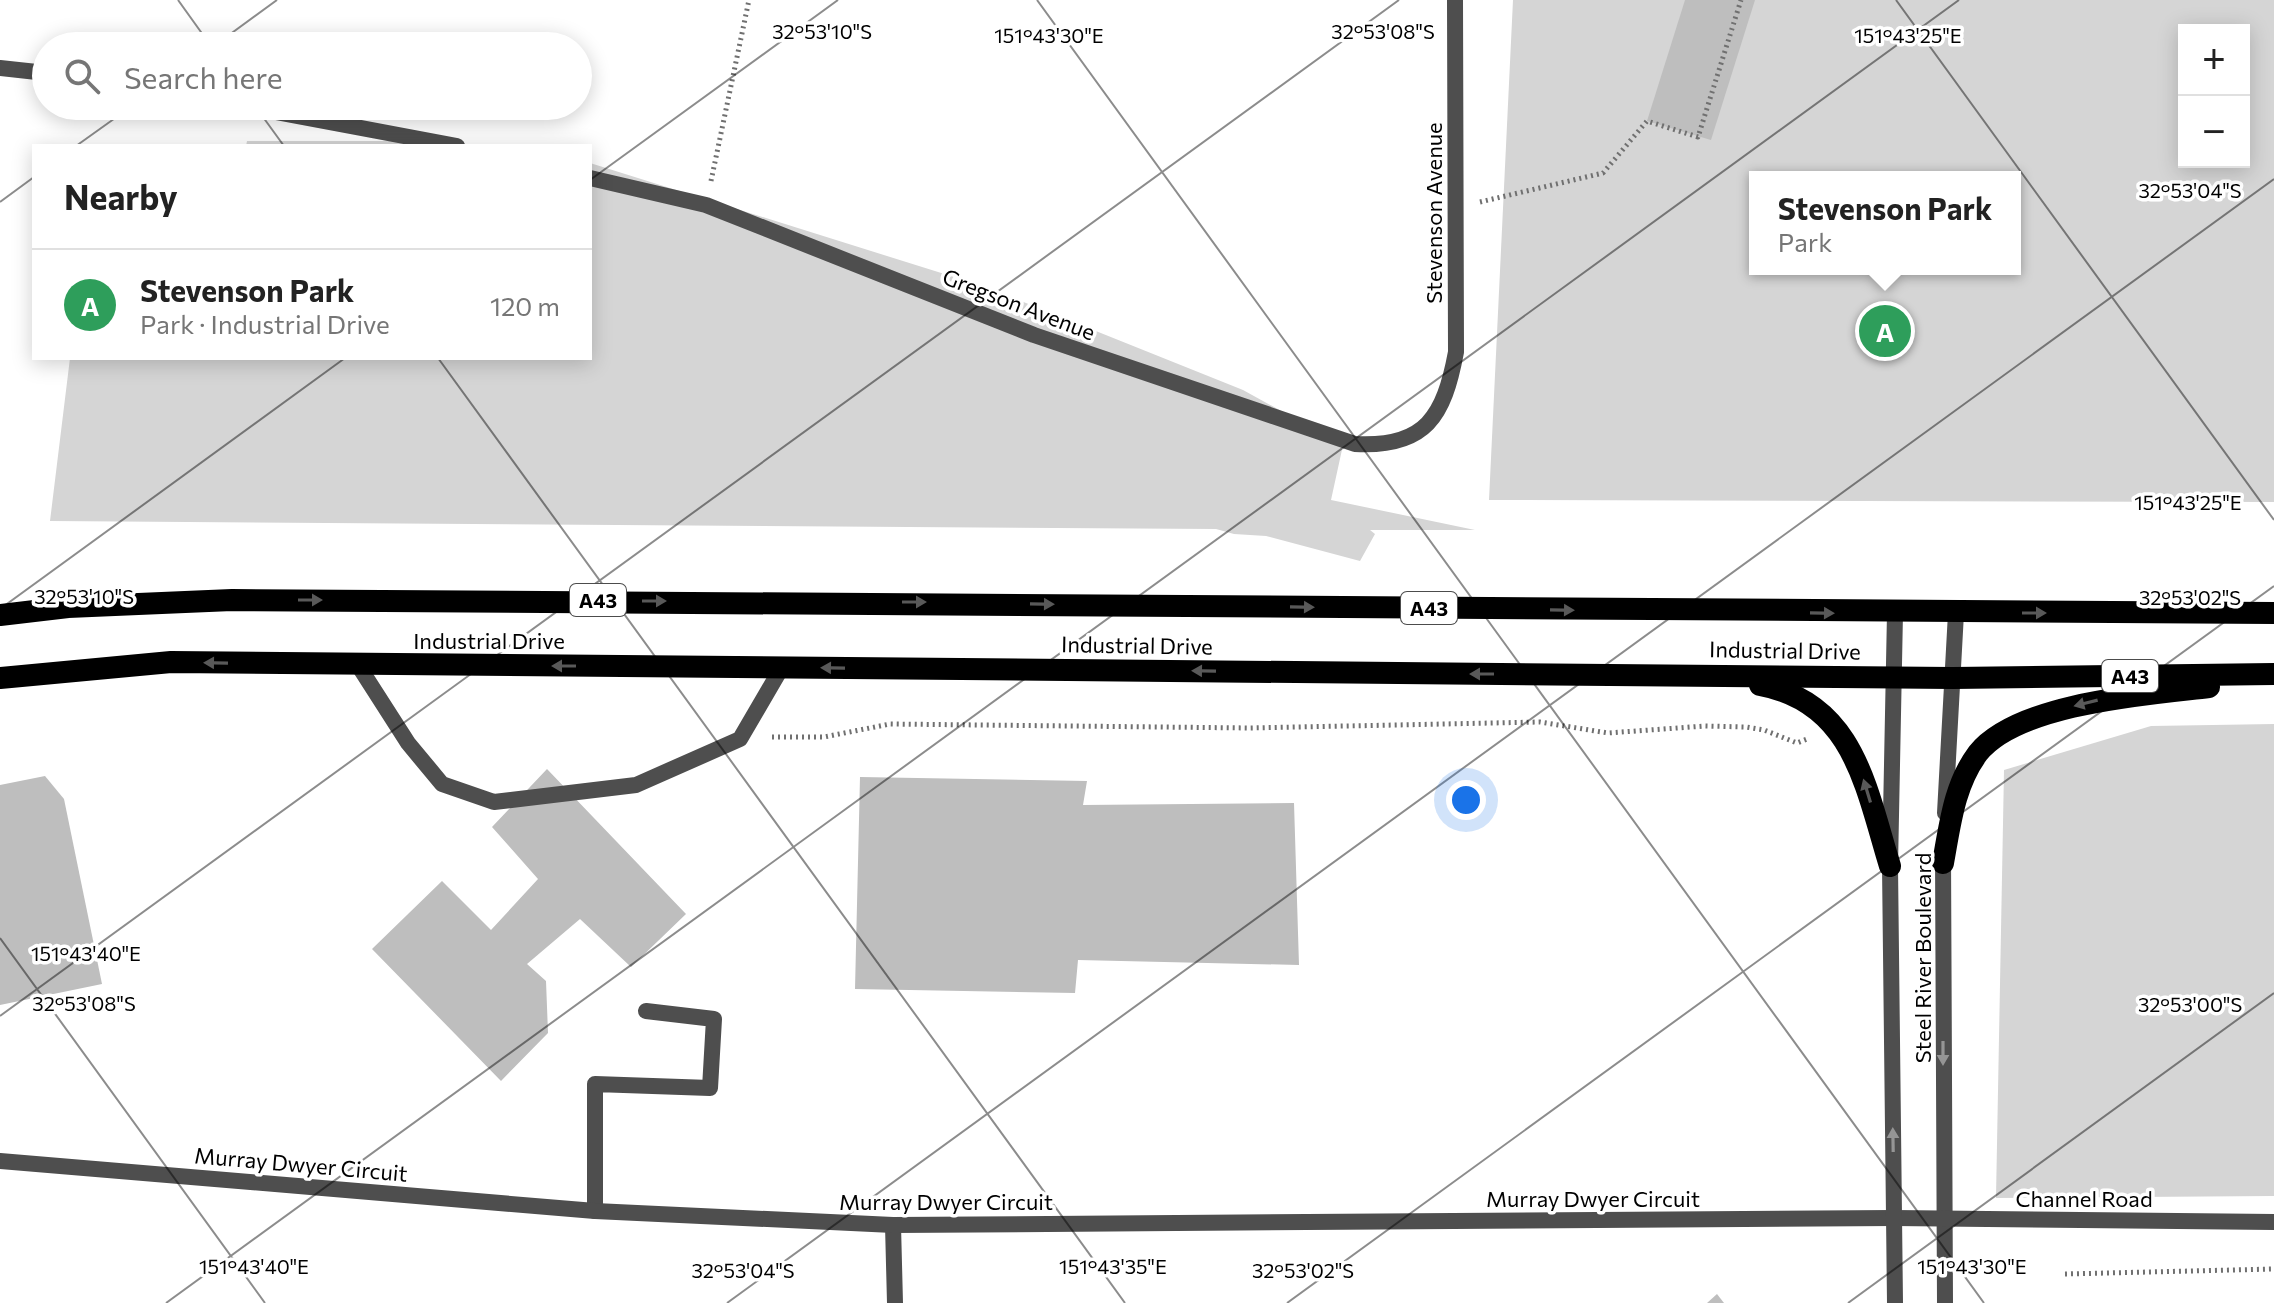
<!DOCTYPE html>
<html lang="en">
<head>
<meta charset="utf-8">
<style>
	:root { --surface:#fff; --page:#f6f6f6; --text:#222; --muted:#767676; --line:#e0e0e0; --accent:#000 }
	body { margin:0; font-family:Commissioner,sans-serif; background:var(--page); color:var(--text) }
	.controls { position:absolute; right:24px; top:24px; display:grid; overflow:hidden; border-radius:0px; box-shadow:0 4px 20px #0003 }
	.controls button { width:72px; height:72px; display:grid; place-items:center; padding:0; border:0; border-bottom:2px solid var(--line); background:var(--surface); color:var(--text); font:40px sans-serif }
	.you { position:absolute; left:1466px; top:800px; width:28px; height:28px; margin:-20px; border:6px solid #fff; border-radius:50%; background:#1a73e8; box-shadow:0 0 0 12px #1a73e833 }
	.badge { display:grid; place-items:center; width:52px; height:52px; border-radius:50%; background:var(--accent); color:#fff; font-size:26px; font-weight:700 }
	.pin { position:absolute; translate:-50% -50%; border:4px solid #fff; box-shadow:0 2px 8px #0006 }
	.popup { position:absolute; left:1749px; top:171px; width:272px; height:104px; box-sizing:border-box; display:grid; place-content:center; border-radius:0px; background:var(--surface); filter:drop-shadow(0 2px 6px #0005); font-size:26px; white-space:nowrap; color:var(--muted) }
	.popup b { font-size:30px; color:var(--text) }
	.popup::after { content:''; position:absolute; left:50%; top:100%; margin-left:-16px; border:16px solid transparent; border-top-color:var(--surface) }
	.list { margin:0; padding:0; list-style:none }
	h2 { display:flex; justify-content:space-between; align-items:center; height:104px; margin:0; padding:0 32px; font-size:34px }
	h2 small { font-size:26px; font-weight:400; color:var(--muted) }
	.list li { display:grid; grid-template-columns:52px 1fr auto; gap:24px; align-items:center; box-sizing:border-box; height:112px; padding:0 32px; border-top:2px solid var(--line) }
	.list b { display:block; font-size:30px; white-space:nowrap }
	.list p { margin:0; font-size:26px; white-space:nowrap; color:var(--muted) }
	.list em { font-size:26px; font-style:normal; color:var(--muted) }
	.icon { flex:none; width:44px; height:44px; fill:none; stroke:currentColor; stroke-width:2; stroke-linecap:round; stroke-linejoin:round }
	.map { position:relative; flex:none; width:2274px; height:1303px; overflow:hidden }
	.search { position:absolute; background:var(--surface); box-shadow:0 4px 20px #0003; left:32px; top:32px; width:560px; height:88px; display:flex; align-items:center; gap:20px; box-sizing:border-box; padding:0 28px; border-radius:44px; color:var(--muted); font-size:30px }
	.panel { position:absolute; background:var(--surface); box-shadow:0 4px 20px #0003; left:32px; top:144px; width:560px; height:216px; border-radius:0px }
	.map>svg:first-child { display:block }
	.green { fill:#d5d5d5; fill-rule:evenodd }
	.building { fill:#bebebe }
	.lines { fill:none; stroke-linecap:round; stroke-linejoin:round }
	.path { stroke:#707070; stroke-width:5; stroke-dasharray:2 4; stroke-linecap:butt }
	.service { stroke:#4e4e4e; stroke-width:16 }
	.minor { stroke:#4e4e4e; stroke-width:16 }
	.trunk { stroke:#000; stroke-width:22 }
	.oneway { fill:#595959 }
	.oneway2 { fill:#959595 }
	.ticks { fill:none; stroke:#000; stroke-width:2; stroke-opacity:0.45 }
	.labels { text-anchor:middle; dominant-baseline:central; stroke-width:7; stroke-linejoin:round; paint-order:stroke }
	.shield { fill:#fff; stroke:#4c4c4c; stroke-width:2 }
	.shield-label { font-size:20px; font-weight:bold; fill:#000 }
	.street-label { font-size:22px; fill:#000; stroke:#fff }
	.ticks-label { font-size:20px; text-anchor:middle; fill:#000; stroke:#fff; stroke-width:7; stroke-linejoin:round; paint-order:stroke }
</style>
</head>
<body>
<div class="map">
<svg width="2274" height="1303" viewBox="0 0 2274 1303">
	<rect width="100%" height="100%" fill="#fff"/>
	<g class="green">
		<path d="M1513,0h761v502l-785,-2zM2184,30h60v132h-60zM1755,177h260v92h-260z"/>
		<path d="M247,141h168l55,5h-224z"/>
		<path d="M590,163l396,124 257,103 100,55 -12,55 144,30h-105l5,4 -15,27 -94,-25 -32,-2 -18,-5 -1166,-8 20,-163h520z"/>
		<path d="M2274,724v472l-278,2 8,-428 147,-44z"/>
	</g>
	<g class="building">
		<path d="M1685,0h70l-44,140 -64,-19z"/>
		<path d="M547,769l139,145 -55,53 -51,-48 -53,45 19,17 2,52 -47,48 -129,-132 70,-68 49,49 47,-51 -46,-52z"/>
		<path d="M45,776l19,23 38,185 -102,21v-220z"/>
		<path d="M860,777l227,4 -4,24 211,-2 5,162 -221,-5 -3,33 -220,-4z"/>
		<path d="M1717,1294l7,9h-17z"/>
	</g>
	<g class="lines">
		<g class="path">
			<path d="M711,181l38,-181"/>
			<path d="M1480,202l123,-29 44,-52 51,16 43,-137"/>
			<path d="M772,737h52l66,-13 360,4 290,-6 68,11 97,-7 41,1 18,3 33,13 10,-4"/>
			<path d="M2065,1274l209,-5"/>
		</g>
		<g class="service">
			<path d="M358,665l50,78 34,41 52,18 142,-17 104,-46 42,-72"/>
			<path d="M595,1211v-127l115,4 4,-69 -68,-8"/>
			<path d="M893,1225l2,78"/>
		</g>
		<g class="minor">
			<path d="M0,68l46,5"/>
			<path d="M244,106l213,40"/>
			<path d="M590,178l116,27 328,130 321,109c71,4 89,-28 101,-92l-1,-352"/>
			<path d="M1945,813l11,-200"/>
			<path d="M1943,853l2,450"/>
			<path d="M0,1161l595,50 298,14 1001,-7 380,4"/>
			<path d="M1895,1303l-5,-437 5,-253"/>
		</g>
		<g class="trunk">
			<path d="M0,615l68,-8 164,-7 2042,13"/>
			<path d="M0,678l171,-16 1782,16 321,-4"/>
			<path d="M1760,685c94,17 106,103 130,181"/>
			<path d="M1943,863c7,-38 11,-78 35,-110 40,-50 171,-59 231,-66"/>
		</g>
	</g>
	<defs><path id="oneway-solid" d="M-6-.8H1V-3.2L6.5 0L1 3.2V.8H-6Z" transform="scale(2)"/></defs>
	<g class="oneway">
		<use href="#oneway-solid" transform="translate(310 600)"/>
		<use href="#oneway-solid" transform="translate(654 601)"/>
		<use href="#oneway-solid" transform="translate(914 602)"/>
		<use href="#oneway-solid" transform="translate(1042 604) rotate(1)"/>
		<use href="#oneway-solid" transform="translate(1302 607) rotate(1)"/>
		<use href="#oneway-solid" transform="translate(1562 610) rotate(1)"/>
		<use href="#oneway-solid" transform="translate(1822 613) rotate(1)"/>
		<use href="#oneway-solid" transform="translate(2034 613)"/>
		<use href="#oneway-solid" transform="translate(216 663) rotate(-179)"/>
		<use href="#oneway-solid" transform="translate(564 666) rotate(-180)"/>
		<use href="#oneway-solid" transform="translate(833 668) rotate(-179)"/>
		<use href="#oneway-solid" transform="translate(1204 671) rotate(-179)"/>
		<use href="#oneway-solid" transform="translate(1482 674) rotate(-180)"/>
		<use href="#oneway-solid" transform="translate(2086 703) rotate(166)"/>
		<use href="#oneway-solid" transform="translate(1867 791) rotate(-107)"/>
	</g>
	<g class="oneway2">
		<use href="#oneway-solid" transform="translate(1943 1053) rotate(90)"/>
		<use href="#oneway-solid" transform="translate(1893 1140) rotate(-91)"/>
	</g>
	<path class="ticks" d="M178,0l33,46M1037,0l947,1303M1896,0l378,520M214,46l63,-46M255,106l29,40M76,146l56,-40M590,180l248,-180M0,202l34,-25M438,358l687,945M0,609l345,-251M0,938l265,365M0,1016l1399,-1016M166,1303l1793,-1303M727,1303l1547,-1124M1287,1303l987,-717M1848,1303l426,-310"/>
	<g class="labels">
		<g class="shield">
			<rect x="570" y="584" width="56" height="32" rx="6"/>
			<rect x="1401" y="592" width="56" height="32" rx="6"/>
			<rect x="2102" y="660" width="56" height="32" rx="6"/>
		</g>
		<g class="shield-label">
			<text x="598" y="600">A43</text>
			<text x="1429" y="608">A43</text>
			<text x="2130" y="676">A43</text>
		</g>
		<g class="street-label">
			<text transform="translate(1433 213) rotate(-90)">Stevenson Avenue</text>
			<text transform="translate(1019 304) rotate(21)">Gregson Avenue</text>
			<text x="489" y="640">Industrial Drive</text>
			<text transform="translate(1137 645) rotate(1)">Industrial Drive</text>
			<text transform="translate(1785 650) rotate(1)">Industrial Drive</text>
			<text transform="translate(1922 958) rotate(-90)">Steel River Boulevard</text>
			<text transform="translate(301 1164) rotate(5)">Murray Dwyer Circuit</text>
			<text x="1593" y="1198">Murray Dwyer Circuit</text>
			<text x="2084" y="1198">Channel Road</text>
			<text x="946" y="1201">Murray Dwyer Circuit</text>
		</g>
	</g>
	<g class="ticks-label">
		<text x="822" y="39">32°53'10"S</text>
		<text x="1383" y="39">32°53'08"S</text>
		<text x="1049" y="43">151°43'30"E</text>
		<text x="1908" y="43">151°43'25"E</text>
		<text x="2190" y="198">32°53'04"S</text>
		<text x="2188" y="510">151°43'25"E</text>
		<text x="84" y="604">32°53'10"S</text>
		<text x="2190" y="605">32°53'02"S</text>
		<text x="86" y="961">151°43'40"E</text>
		<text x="84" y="1011">32°53'08"S</text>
		<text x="2190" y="1012">32°53'00"S</text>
		<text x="254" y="1274">151°43'40"E</text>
		<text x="1113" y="1274">151°43'35"E</text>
		<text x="1972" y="1274">151°43'30"E</text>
		<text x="743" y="1278">32°53'04"S</text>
		<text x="1303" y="1278">32°53'02"S</text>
	</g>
</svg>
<div class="controls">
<button>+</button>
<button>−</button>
</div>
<div class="you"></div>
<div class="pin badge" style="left:1885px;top:331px;background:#2e9e5b">A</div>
<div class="popup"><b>Stevenson Park</b>Park</div>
<div class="search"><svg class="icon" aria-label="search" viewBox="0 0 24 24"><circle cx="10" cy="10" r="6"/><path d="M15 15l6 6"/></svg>Search here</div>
<section class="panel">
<h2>Nearby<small></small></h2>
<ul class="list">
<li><span class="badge" style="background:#2e9e5b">A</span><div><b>Stevenson Park</b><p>Park · Industrial Drive</p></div><em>120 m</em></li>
</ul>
</section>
</div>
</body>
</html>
